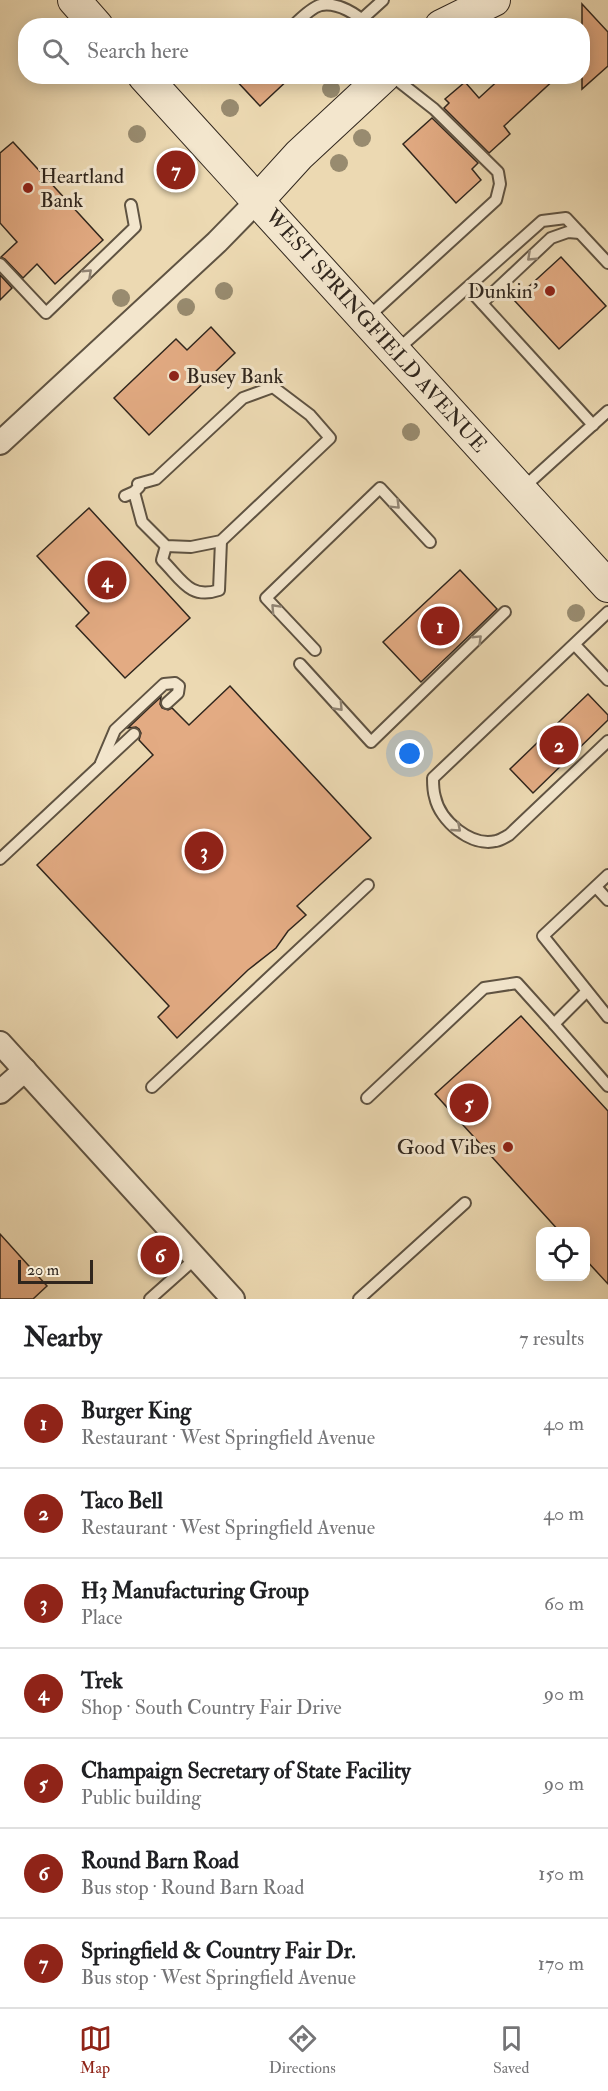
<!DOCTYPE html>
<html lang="en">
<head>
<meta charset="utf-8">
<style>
	:root { --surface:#fff; --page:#f6f6f6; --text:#202124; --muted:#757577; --line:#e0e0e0; --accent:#8f2418 }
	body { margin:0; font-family:"IM FELL Double Pica",serif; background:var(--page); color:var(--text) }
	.controls { position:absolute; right:18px; bottom:18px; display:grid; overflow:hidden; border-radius:12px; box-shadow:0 3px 15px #0003 }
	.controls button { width:54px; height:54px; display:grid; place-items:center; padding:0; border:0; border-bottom:2px solid var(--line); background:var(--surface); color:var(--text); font:30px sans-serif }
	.scale { position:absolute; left:18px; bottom:15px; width:75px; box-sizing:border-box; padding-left:6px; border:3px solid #30261d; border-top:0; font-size:16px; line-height:21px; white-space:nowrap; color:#30261d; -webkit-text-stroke:4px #f3e6cd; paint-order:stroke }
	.you { position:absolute; left:410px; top:754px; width:21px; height:21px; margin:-15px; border:4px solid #fff; border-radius:50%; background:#1a73e8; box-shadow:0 0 0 9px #1a73e833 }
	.badge { display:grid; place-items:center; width:39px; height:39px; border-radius:50%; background:var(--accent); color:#fff; font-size:20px; font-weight:700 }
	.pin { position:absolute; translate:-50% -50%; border:3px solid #fff; box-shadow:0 2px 6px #0006 }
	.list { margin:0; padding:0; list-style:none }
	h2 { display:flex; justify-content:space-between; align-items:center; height:78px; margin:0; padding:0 24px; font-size:26px }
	h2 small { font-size:20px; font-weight:400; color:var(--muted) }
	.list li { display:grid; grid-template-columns:39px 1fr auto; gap:18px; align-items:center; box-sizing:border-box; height:90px; padding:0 24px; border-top:2px solid var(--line) }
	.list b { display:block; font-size:22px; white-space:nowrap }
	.list p { margin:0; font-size:20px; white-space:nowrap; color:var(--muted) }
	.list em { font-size:20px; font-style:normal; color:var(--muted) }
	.icon { flex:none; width:33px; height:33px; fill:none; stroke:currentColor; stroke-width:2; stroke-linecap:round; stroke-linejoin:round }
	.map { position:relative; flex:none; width:608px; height:1299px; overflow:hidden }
	.search { position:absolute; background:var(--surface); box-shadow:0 3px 15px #0003; left:18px; right:18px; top:18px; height:66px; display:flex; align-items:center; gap:15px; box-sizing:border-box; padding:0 21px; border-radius:24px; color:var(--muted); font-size:22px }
	.sheet { height:708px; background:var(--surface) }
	nav { display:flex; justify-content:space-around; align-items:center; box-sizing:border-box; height:84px; border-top:2px solid var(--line); background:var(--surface); font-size:16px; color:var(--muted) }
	nav a { display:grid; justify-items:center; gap:3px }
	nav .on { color:var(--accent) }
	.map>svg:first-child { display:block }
	.building { fill:#e3ab83; stroke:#30261d; stroke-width:1.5 }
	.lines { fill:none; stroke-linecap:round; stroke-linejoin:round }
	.lane-casing { stroke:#5f5342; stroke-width:14 }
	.street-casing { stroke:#5f5342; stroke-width:26 }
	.secondary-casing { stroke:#30261d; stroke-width:34 }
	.lane { stroke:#f3e6cd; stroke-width:10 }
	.street { stroke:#f3e6cd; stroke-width:22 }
	.secondary { stroke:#f3e6cd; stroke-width:32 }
	.tree { fill:#988b6f }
	.oneway { stroke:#928675 }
	.poi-dot { fill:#8f2418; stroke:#f3e6cd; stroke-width:2 }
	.labels { text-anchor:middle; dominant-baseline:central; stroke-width:6; stroke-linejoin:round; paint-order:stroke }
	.poi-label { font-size:21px; fill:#30261d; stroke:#f3e6cd; text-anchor:start }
	.street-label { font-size:21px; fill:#30261d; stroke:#f3e6cd }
</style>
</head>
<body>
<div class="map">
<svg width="608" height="1299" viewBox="0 0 608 1299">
	<rect width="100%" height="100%" fill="#ecd9b2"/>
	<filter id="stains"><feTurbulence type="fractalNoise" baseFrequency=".00333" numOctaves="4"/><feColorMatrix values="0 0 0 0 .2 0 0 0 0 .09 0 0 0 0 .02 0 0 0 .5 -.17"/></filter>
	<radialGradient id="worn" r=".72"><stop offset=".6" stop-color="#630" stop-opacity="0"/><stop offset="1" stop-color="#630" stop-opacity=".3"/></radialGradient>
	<g class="building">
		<path d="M582,4l26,28v34l-26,23z"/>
		<path d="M232,76h60l-32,30z"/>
		<path d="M503,76h55l-54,50 6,8 -21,19 -45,-45 5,-5 -4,-4 20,-17 14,16z"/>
		<path d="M432,118l46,45 -6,6 9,11 -25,23 -53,-59z"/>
		<path d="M13,142l90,98 -48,44 -18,-20 -14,14 -18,-19 -4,-2 16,-15 -17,-19v-70z"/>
		<path d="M561,257l45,49 -47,43 -45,-49z"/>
		<path d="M0,275l12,13 -12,12z"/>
		<path d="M211,327l24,26 -86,82 -35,-37 62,-59 11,11z"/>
		<path d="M89,508l101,110 -65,60 -49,-52 13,-13 -52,-57z"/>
		<path d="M460,570l37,39 -76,73 -38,-40z"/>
		<path d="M230,686l141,152 -74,68 9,9 -18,16 -12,17 -28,22 -71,68 -19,-21 11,-11 -132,-141 116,-110 -14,-15 2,-7 -2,-4 -3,-2 -8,1 21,-20 12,-11 -1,7 2,4 6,2 4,-2 17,17z"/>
		<path d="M588,694l20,21v5l-75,73 -23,-24z"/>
		<path d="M521,1016l87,95v173l-23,-25v-27h-25l-125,-138z"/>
		<path d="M0,1234l47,52 -14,13h-33z"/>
	</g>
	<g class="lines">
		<defs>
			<g id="lane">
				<path d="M362,19l21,-19"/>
				<path d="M293,26c7,-7 19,-19 28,-21 17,-3 36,9 48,21"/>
				<path d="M0,264l46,49 89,-86 -4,-22"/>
				<path d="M468,288l125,137"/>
				<path d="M482,303l69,-65 17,-6 12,1"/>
				<path d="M368,317l128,-117 4,-16 -2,-12 -64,-63 -42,-33"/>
				<path d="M397,350l145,-129 24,-3 42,45"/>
				<path d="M523,488l85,-77"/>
				<path d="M125,496l9,-4 5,-5 -1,-3 18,-5 87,-81 30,-11 37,28 20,23 -109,103 -30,6 -25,-1 -24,-24 -8,-30"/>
				<path d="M166,546l-4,14c20,20 28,40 57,30l2,-49"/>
				<path d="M608,612l-175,166c0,6 0,13 2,19 5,24 36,50 61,44 5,-1 9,-4 13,-6l99,-94"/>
				<path d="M575,645l33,35"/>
				<path d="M315,650l-49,-52 114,-110 50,54"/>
				<path d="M300,664l71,78 134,-130"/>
				<path d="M101,763l14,-33 49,-46 11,-1 4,3 -1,7 -11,10"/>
				<path d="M0,859l134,-125"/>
				<path d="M608,875l-65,61 65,81"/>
				<path d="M596,887l12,13"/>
				<path d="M554,1024l54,62"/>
				<path d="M152,1087l216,-202"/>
				<path d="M367,1098l117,-110 33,-5 37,41 32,-32"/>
				<path d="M150,1299l46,-41"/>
				<path d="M359,1299l106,-96"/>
			</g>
			<g id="street">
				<path d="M0,443l217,-201 41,-42"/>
				<path d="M0,1043l233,256"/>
				<path d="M0,1092l25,-22"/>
			</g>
			<g id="secondary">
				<path d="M74,0l23,26"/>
				<path d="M441,26l53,-26"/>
				<path d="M144,76l464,510"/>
				<path d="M258,200l41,-45 85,-79"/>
			</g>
		</defs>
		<use href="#lane" class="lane-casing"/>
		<use href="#street" class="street-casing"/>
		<use href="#secondary" class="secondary-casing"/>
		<use href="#lane" class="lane"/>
		<use href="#street" class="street"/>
		<use href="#secondary" class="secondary"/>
	</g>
	<g class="tree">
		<circle cx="331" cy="89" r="9"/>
		<circle cx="230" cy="108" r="9"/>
		<circle cx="137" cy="134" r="9"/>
		<circle cx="362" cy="138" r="9"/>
		<circle cx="339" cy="163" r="9"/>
		<circle cx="224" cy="291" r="9"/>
		<circle cx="121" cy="298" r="9"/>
		<circle cx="186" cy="307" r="9"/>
		<circle cx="411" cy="432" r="9"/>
		<circle cx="576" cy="613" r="9"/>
	</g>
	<defs><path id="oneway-chevron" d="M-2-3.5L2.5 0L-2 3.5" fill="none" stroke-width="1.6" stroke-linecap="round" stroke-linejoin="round" transform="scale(1.5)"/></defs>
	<g class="oneway">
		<use href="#oneway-chevron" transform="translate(531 257) rotate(137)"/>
		<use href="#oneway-chevron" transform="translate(88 273) rotate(-43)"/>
		<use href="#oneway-chevron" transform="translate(396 505) rotate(45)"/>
		<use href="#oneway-chevron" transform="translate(275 608) rotate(-133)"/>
		<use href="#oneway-chevron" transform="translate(478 639) rotate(-44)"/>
		<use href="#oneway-chevron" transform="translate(339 707) rotate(47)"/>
		<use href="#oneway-chevron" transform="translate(457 828) rotate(41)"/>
	</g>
	<g class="poi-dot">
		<circle cx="28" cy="188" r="6"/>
		<circle cx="550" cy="291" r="6"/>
		<circle cx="174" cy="376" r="6"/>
		<circle cx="508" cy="1147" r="6"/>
	</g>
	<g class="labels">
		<g class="poi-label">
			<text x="40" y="176">Heartland<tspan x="40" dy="24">Bank</tspan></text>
			<text x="538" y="291" text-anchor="end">Dunkin'</text>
			<text x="186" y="376">Busey Bank</text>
			<text x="496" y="1147" text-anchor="end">Good Vibes</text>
		</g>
		<g class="street-label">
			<text transform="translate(376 331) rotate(48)">WEST SPRINGFIELD AVENUE</text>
		</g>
	</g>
	<rect width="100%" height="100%" filter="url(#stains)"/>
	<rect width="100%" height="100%" fill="url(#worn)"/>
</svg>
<div class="controls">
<button><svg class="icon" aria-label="locate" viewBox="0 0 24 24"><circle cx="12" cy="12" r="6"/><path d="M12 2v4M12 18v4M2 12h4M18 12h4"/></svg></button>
</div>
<div class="scale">20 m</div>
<div class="you"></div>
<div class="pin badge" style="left:440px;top:626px">1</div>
<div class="pin badge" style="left:559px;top:745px">2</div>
<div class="pin badge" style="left:204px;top:851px">3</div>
<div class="pin badge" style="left:107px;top:580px">4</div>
<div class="pin badge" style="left:469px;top:1103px">5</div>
<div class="pin badge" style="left:160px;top:1255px">6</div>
<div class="pin badge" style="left:176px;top:170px">7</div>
<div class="search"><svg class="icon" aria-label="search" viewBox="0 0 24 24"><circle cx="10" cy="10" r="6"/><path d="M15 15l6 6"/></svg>Search here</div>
</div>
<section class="sheet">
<h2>Nearby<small>7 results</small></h2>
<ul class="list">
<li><span class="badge">1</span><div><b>Burger King</b><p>Restaurant · West Springfield Avenue</p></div><em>40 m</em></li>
<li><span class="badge">2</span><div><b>Taco Bell</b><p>Restaurant · West Springfield Avenue</p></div><em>40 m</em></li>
<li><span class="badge">3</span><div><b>H3 Manufacturing Group</b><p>Place</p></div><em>60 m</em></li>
<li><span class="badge">4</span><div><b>Trek</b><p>Shop · South Country Fair Drive</p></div><em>90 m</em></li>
<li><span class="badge">5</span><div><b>Champaign Secretary of State Facility</b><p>Public building</p></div><em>90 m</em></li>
<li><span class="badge">6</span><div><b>Round Barn Road</b><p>Bus stop · Round Barn Road</p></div><em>150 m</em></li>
<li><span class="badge">7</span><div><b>Springfield &amp; Country Fair Dr.</b><p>Bus stop · West Springfield Avenue</p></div><em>170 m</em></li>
</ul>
</section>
<nav>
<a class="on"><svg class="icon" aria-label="map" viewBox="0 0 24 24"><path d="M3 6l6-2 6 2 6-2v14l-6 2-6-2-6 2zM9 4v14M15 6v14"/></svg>Map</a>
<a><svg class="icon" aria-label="directions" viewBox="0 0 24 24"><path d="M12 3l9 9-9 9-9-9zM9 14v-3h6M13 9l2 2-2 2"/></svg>Directions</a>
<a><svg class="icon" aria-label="saved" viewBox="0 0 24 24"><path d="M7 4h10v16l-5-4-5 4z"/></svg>Saved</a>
</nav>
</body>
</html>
